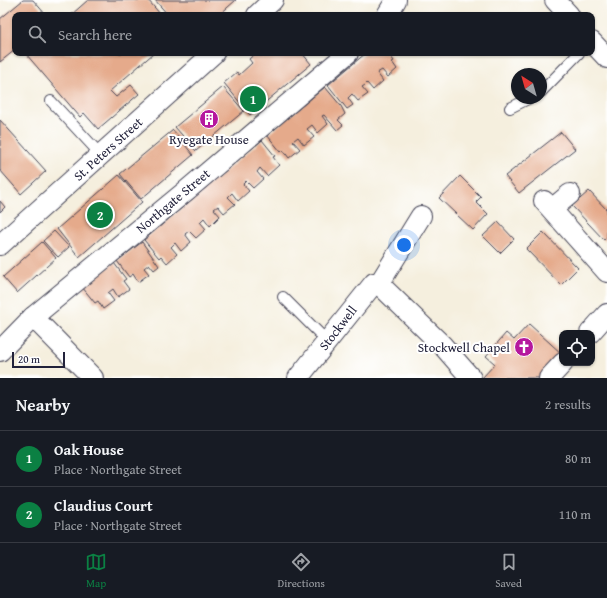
<!DOCTYPE html>
<html lang="en">
<head>
<meta charset="utf-8">
<style>
	:root { --surface:#171b24; --page:#20242c; --text:#f1f3f6; --muted:#9ea1a6; --line:#363941; --accent:#0b8043 }
	body { margin:0; font-family:"Gentium Book Plus",serif; background:var(--page); color:var(--text) }
	.controls { position:absolute; right:12px; bottom:12px; display:grid; overflow:hidden; border-radius:8px; box-shadow:0 1px 3px #0004 }
	.controls button { width:36px; height:36px; display:grid; place-items:center; padding:0; border:0; border-bottom:1px solid var(--line); background:var(--surface); color:var(--text); font:20px sans-serif }
	.compass { position:absolute; left:511px; top:68px; width:36px; height:36px; border-radius:50%; background:var(--surface); box-shadow:0 1px 3px #0004; rotate:323deg }
	.scale { position:absolute; left:12px; bottom:10px; width:53px; box-sizing:border-box; padding-left:4px; border:2px solid #22223b; border-top:0; font-size:11px; line-height:14px; white-space:nowrap; color:#22223b; -webkit-text-stroke:3px #fff; paint-order:stroke }
	.you { position:absolute; left:404px; top:245px; width:14px; height:14px; margin:-10px; border:3px solid #fff; border-radius:50%; background:#1a73e8; box-shadow:0 0 0 6px #1a73e833 }
	.badge { display:grid; place-items:center; width:26px; height:26px; border-radius:50%; background:var(--accent); color:#fff; font-size:13px; font-weight:700 }
	.pin { position:absolute; translate:-50% -50%; border:2px solid #fff; box-shadow:0 1px 4px #0006 }
	.list { margin:0; padding:0; list-style:none }
	h2 { display:flex; justify-content:space-between; align-items:center; height:52px; margin:0; padding:0 16px; font-size:17px }
	h2 small { font-size:13px; font-weight:400; color:var(--muted) }
	.list li { display:grid; grid-template-columns:26px 1fr auto; gap:12px; align-items:center; box-sizing:border-box; height:56px; padding:0 16px; border-top:1px solid var(--line) }
	.list b { display:block; font-size:15px; white-space:nowrap }
	.list p { margin:0; font-size:13px; white-space:nowrap; color:var(--muted) }
	.list em { font-size:13px; font-style:normal; color:var(--muted) }
	.icon { flex:none; width:22px; height:22px; fill:none; stroke:currentColor; stroke-width:2; stroke-linecap:round; stroke-linejoin:round }
	.map { position:relative; flex:none; width:607px; height:378px; overflow:hidden }
	.search { position:absolute; background:var(--surface); box-shadow:0 1px 3px #0004; left:12px; right:12px; top:12px; height:44px; display:flex; align-items:center; gap:10px; box-sizing:border-box; padding:0 14px; border-radius:8px; color:var(--muted); font-size:15px }
	.sheet { height:164px; background:var(--surface) }
	nav { display:flex; justify-content:space-around; align-items:center; box-sizing:border-box; height:56px; border-top:1px solid var(--line); background:var(--surface); font-size:11px; color:var(--muted) }
	nav a { display:grid; justify-items:center; gap:2px }
	nav .on { color:var(--accent) }
	.map>svg:first-child { display:block }
	.building { fill:#e5aa8b }
	.lines { fill:none; stroke-linecap:round; stroke-linejoin:round }
	.lane-casing { stroke:#424153; stroke-width:12 }
	.street-casing { stroke:#424153; stroke-width:22 }
	.lane { stroke:#fff; stroke-width:10 }
	.street { stroke:#fff; stroke-width:20 }
	.labels { text-anchor:middle; dominant-baseline:central; stroke-width:4; stroke-linejoin:round; paint-order:stroke }
	.poi-label { font-size:13px; fill:#22223b; stroke:#fff }
	.street-label { font-size:13px; fill:#22223b; stroke:#fff }
</style>
</head>
<body>
<div class="map">
<svg width="607" height="378" viewBox="0 0 607 378">
	<rect width="100%" height="100%" fill="#fff"/>
	<filter id="ink" filterUnits="userSpaceOnUse"><feTurbulence type="fractalNoise" baseFrequency=".025" numOctaves="2"/><feDisplacementMap in="SourceGraphic" scale="8" xChannelSelector="R" yChannelSelector="G"/><feConvolveMatrix kernelMatrix="1 2 1 2 8 2 1 2 1" color-interpolation-filters="sRGB"/></filter>
	<filter id="wash" filterUnits="userSpaceOnUse"><feTurbulence type="fractalNoise" baseFrequency=".012" numOctaves="4" result="noise"/><feDisplacementMap in="SourceGraphic" scale="16" xChannelSelector="R" yChannelSelector="G"/><feGaussianBlur stdDeviation="0.9" result="paint"/><feColorMatrix in="noise" values="0 0 0 0 0 0 0 0 0 0 0 0 0 0 0 0 0 1.4 0 .05"/><feComposite in="paint" operator="in"/></filter>
	<g filter="url(#wash)">
		<rect width="100%" height="100%" fill="#f5efde"/>
		<g id="blocks">
			<g class="building">
				<path d="M23,0h10l13,15h-31v35l-15,12v-43z"/>
				<path d="M88,0h60l13,15h-90z"/>
				<path d="M155,0h81l-17,15h-51z"/>
				<path d="M27,53h127l-44,38 6,6 15,-12 8,9 -41,35 -14,-16 -4,4 -54,-63z"/>
				<path d="M256,53l5,3 4,-3h37l9,11 -61,51 -26,-32 13,-11 2,3 13,-12 -3,-4z"/>
				<path d="M366,53h22l6,8 -2,1 5,7 -9,8 -6,-7 -5,3 6,8 -10,9 -6,-7 -2,2 -3,2 6,7 -10,7 -6,-7 -4,4 5,7 -6,4 -19,-24z"/>
				<path d="M223,87l21,24 -48,40 -21,-24z"/>
				<path d="M325,87l16,19 4,8 -7,6 5,5 -6,5 -13,-15 -2,1 6,8 -10,9 -6,-8 -5,4 7,8 -10,8 -6,-8 -5,4 7,8 -11,9 -6,-8 -2,2 -14,-17z"/>
				<path d="M0,120l46,51 -25,23 -21,-24z"/>
				<path d="M173,130l20,25 -52,44 -21,-25z"/>
				<path d="M561,132l14,17 -56,44 -14,-17z"/>
				<path d="M262,140l13,16 -2,1 6,8 -12,11 -7,-8 -3,4 6,7 -10,9 -7,-7 -3,3 6,7 -11,10 -6,-8 -4,4 7,7 -11,9 -6,-7 -4,3 6,7 -10,10 -6,-8 -4,4 6,7 -10,9 -7,-7 -4,3 6,8 -10,9 -6,-8 -4,4 6,7 -10,9 -6,-7 -2,2 -15,-18z"/>
				<path d="M119,175l23,27 -63,55 -22,-28z"/>
				<path d="M460,176l21,21 -5,5 12,12 -15,16 -34,-32z"/>
				<path d="M589,191l18,19v27l-3,3 -32,-34z"/>
				<path d="M0,201l5,6 -5,5z"/>
				<path d="M498,222l16,17 -14,14 -17,-17z"/>
				<path d="M54,231l15,16 -11,10 -15,-16z"/>
				<path d="M543,232l35,36 -17,17 -35,-36z"/>
				<path d="M42,242l14,16 -39,35 -14,-16z"/>
				<path d="M142,242l17,24 -5,4 -5,-6 -5,4 5,6 -11,8 -5,-8 -4,3 -12,-16z"/>
				<path d="M114,263l12,16 -3,2 6,8 -11,8 -5,-8 -5,4 6,8 -11,8 -5,-8 -3,2 -13,-16z"/>
				<path d="M529,324l33,30 -18,24h-62l13,-14 -9,-8 20,-23 8,7z"/>
			</g>
		</g>
	</g>
	<g filter="url(#ink)">
		<use href="#blocks" fill-opacity="0" stroke="#424153" stroke-width="1"/>
		<g class="lines">
			<defs>
				<g id="lane">
					<path d="M541,92l38,-39"/>
					<path d="M51,101l50,54"/>
					<path d="M510,108l20,-10"/>
					<path d="M283,297l44,44"/>
				</g>
				<g id="street">
					<path d="M555,0l14,15"/>
					<path d="M257,15l16,-15"/>
					<path d="M387,15l9,-15"/>
					<path d="M592,42l15,16"/>
					<path d="M544,201l63,71"/>
					<path d="M552,209l18,-15"/>
					<path d="M0,245l214,-192"/>
					<path d="M379,284l64,62 28,32"/>
					<path d="M379,284l42,-68"/>
					<path d="M33,317l60,61"/>
					<path d="M590,333l17,-19"/>
					<path d="M0,351l33,-34 154,-127 161,-137"/>
					<path d="M298,378l76,-95 5,1"/>
					<path d="M549,378l14,-15"/>
				</g>
			</defs>
			<use href="#lane" class="lane-casing"/>
			<use href="#street" class="street-casing"/>
			<use href="#lane" class="lane"/>
			<use href="#street" class="street"/>
		</g>
	</g>
	<defs>
		<symbol id="building-disc" viewBox="-11 -11 22 22"><circle r="9.5" fill="#b5179e" stroke="#fff"/><path d="M-4-6H4V6H1V3H-1V6H-4ZM-2.5-4.3h1.7v1.8h-1.7ZM.8-4.3h1.7v1.8H.8ZM-2.5-1h1.7V.8h-1.7ZM.8-1h1.7V.8H.8Z" fill="#fff"/></symbol>
		<symbol id="church-disc" viewBox="-11 -11 22 22"><circle r="9.5" fill="#b5179e" stroke="#fff"/><path d="M-1.2-6h2.4v3.5h3.3v2.4h-3.3V6h-2.4V-.1h-3.3v-2.4h3.3Z" fill="#fff"/></symbol>
	</defs>
	<g fill-rule="evenodd">
		<use href="#building-disc" x="198" y="108" width="22" height="22"/>
		<use href="#church-disc" x="513" y="336" width="22" height="22"/>
	</g>
	<g class="labels">
		<g class="poi-label">
			<text x="209" y="139">Ryegate House</text>
			<text x="510" y="347" text-anchor="end">Stockwell Chapel</text>
		</g>
		<g class="street-label">
			<text transform="translate(108 149) rotate(-42)">St. Peters Street</text>
			<text transform="translate(173 201) rotate(-40)">Northgate Street</text>
			<text transform="translate(338 328) rotate(-52)">Stockwell</text>
		</g>
	</g>
</svg>
<div class="controls">
<button><svg class="icon" aria-label="locate" viewBox="0 0 24 24"><circle cx="12" cy="12" r="6"/><path d="M12 2v4M12 18v4M2 12h4M18 12h4"/></svg></button>
</div>
<svg class="compass" viewBox="-18 -18 36 36"><path d="M0-13l5 13h-10z" fill="#e53935"/><path d="M0 13l5-13h-10z" fill="#9ea1a6"/></svg>
<div class="scale">20 m</div>
<div class="you"></div>
<div class="pin badge" style="left:253px;top:99px">1</div>
<div class="pin badge" style="left:100px;top:215px">2</div>
<div class="search"><svg class="icon" aria-label="search" viewBox="0 0 24 24"><circle cx="10" cy="10" r="6"/><path d="M15 15l6 6"/></svg>Search here</div>
</div>
<section class="sheet">
<h2>Nearby<small>2 results</small></h2>
<ul class="list">
<li><span class="badge">1</span><div><b>Oak House</b><p>Place · Northgate Street</p></div><em>80 m</em></li>
<li><span class="badge">2</span><div><b>Claudius Court</b><p>Place · Northgate Street</p></div><em>110 m</em></li>
</ul>
</section>
<nav>
<a class="on"><svg class="icon" aria-label="map" viewBox="0 0 24 24"><path d="M3 6l6-2 6 2 6-2v14l-6 2-6-2-6 2zM9 4v14M15 6v14"/></svg>Map</a>
<a><svg class="icon" aria-label="directions" viewBox="0 0 24 24"><path d="M12 3l9 9-9 9-9-9zM9 14v-3h6M13 9l2 2-2 2"/></svg>Directions</a>
<a><svg class="icon" aria-label="saved" viewBox="0 0 24 24"><path d="M7 4h10v16l-5-4-5 4z"/></svg>Saved</a>
</nav>
</body>
</html>
